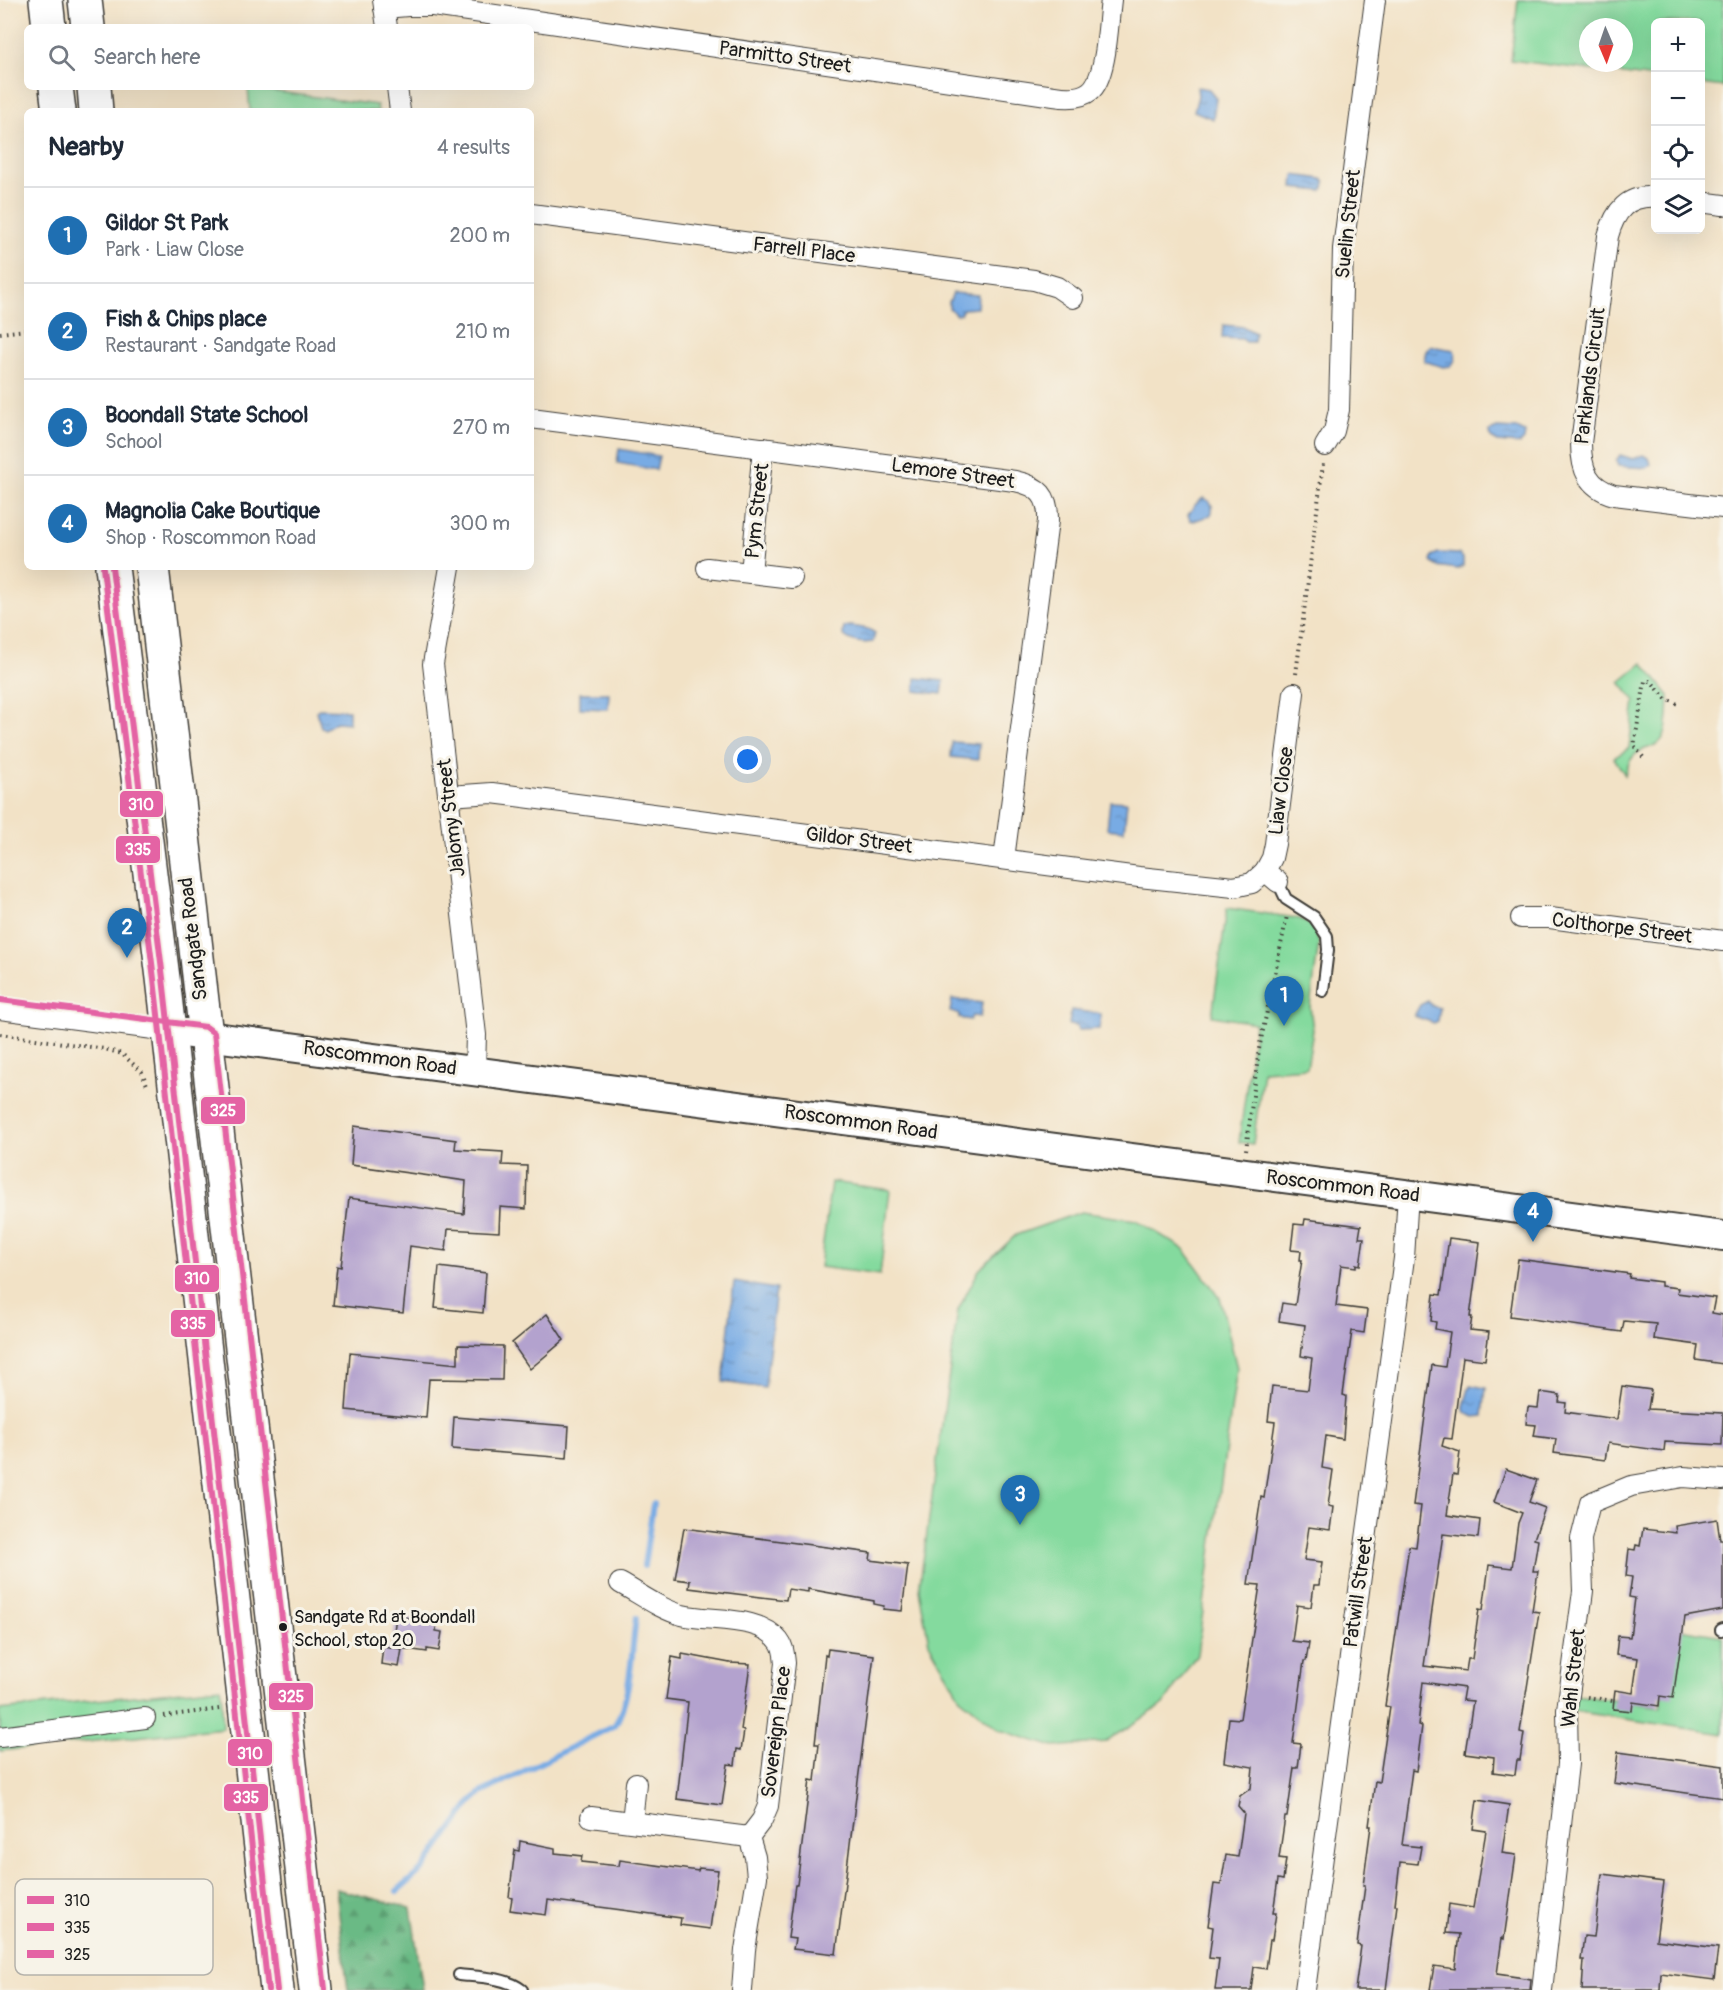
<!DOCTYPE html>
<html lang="en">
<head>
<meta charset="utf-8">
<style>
	:root { --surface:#fff; --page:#f6f6f7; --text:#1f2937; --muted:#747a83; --line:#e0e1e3; --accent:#1f6fb2 }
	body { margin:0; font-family:Pangolin,sans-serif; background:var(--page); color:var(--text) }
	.controls { position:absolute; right:18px; top:18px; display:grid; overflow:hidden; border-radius:9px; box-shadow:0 6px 24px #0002 }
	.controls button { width:54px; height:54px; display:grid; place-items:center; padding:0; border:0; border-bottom:2px solid var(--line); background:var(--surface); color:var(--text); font:30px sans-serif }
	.compass { position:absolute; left:1579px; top:18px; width:54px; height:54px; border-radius:50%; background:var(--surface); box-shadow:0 6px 24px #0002; rotate:178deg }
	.you { position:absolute; left:748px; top:760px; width:21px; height:21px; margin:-15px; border:4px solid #fff; border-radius:50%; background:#1a73e8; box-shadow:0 0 0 9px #1a73e833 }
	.badge { display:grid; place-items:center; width:39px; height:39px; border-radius:50%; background:var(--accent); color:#fff; font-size:20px; font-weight:700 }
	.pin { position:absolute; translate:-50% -50px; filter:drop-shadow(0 2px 3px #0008) }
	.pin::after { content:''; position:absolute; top:32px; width:21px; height:18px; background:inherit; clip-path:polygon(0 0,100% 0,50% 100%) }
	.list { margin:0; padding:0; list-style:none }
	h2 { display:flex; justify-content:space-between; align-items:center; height:78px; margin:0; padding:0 24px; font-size:26px }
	h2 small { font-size:20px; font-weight:400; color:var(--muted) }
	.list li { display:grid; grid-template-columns:39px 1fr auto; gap:18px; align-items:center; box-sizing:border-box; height:96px; padding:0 24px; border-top:2px solid var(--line) }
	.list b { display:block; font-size:22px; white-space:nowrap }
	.list p { margin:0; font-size:20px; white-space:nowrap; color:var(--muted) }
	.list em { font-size:20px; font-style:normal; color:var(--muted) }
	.icon { flex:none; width:33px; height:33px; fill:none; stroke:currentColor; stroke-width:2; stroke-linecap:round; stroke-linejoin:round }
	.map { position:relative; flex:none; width:1723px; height:1990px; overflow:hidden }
	.search { position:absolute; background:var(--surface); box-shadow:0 6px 24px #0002; left:24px; top:24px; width:510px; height:66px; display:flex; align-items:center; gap:15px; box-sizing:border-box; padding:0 21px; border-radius:9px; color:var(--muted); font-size:22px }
	.panel { position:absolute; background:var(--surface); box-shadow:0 6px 24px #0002; left:24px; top:108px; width:510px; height:462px; border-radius:9px }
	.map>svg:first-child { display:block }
	.forest { fill:url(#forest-firs); stroke:#446b50; stroke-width:1.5 }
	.park { fill:#84da9e; stroke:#507b5d; stroke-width:1.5; fill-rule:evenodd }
	.water { fill:url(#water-ripples); stroke:#4a6480; stroke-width:1.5 }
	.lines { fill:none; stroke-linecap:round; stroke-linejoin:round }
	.stream { stroke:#78abe4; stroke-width:6 }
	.building { fill:#b3a2ce }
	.lane-casing { stroke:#3c3a36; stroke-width:14 }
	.street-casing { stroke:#3c3a36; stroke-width:22 }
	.secondary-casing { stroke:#3c3a36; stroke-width:32 }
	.highway-casing { stroke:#3c3a36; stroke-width:36 }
	.path { stroke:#3c3a36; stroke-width:4; stroke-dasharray:1.5 4.5; stroke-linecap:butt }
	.lane { stroke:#fff; stroke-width:10 }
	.street { stroke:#fff; stroke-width:20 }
	.secondary { stroke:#fff; stroke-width:28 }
	.highway { stroke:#fff; stroke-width:33 }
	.bus-1-casing { stroke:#f7f3e8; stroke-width:10 }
	.bus-2-casing { stroke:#f7f3e8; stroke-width:10 }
	.bus-3-casing { stroke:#f7f3e8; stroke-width:10 }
	.bus-1 { stroke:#e463a4; stroke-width:6 }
	.bus-2 { stroke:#e463a4; stroke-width:6 }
	.bus-3 { stroke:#e463a4; stroke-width:6 }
	.bus-dot { fill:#1c1c1c; stroke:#f7f3e8; stroke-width:2 }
	.labels { text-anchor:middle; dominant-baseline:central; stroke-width:6; stroke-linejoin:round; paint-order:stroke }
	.bus-label { font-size:18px; fill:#1c1c1c; stroke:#f7f3e8; text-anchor:start }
	.street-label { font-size:20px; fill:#1c1c1c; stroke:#f7f3e8 }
	.key { fill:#f7f3e8; stroke:#b5b2ab; stroke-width:1.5 }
	.key-label { font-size:16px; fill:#1c1c1c }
	.line-badge { stroke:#f7f3e8; stroke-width:2 }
	.badge-label { font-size:16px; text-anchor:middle; font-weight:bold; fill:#fff }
</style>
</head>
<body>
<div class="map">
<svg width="1723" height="1990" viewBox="0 0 1723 1990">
	<defs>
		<pattern id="forest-firs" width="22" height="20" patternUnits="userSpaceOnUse" patternTransform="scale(1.5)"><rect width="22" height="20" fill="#6bba85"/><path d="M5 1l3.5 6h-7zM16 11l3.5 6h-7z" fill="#5c9f72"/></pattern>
		<pattern id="water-ripples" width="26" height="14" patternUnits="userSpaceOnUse" patternTransform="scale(1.5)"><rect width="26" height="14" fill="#78abe4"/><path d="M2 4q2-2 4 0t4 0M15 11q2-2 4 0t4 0" fill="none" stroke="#628ab8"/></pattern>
	</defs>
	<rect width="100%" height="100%" fill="#f7f3e8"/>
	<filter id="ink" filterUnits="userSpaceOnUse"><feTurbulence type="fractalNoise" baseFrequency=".0167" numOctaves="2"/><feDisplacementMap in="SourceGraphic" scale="12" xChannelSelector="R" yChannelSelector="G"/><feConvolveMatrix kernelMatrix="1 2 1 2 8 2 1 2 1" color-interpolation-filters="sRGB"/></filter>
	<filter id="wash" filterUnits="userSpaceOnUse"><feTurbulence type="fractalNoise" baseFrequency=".008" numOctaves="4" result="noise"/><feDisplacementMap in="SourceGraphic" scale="24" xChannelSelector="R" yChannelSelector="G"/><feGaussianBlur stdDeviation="1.35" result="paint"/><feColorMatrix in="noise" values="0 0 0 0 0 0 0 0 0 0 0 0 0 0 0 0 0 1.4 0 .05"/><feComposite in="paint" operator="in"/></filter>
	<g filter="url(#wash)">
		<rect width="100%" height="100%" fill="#f2e2c6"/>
		<path class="forest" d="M336,1889l75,19 12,82h-75z"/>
		<g class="park">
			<path d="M1518,0h205v87l-22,-3 -1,-62h-44l-1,56 -144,-18zM1588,27h36v36h-36z"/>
			<path d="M248,88l129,17 1,6h-128z"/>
			<path d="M1643,663l26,33c-1,12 0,31 -6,42 -9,16 -30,2 -38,37l-11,-17 15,-10 6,-47 -15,-19z"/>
			<path d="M1227,908l69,10 7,2 12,9 4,14 -9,63 3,24 -6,38 -44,3 -10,73 -14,-2 16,-119 -43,-7z"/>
			<path d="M831,1182l59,8 -10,85 -60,-8z"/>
			<path d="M1081,1212l55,8 48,29 36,49 17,70 -40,286 -33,50 -58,38 -52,5 -54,-17 -40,-32 -31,-55 -10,-53 39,-280 21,-40 37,-35z"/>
			<path d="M1673,1628l50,8v98l-156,-24 2,-16 92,13z"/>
			<path d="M221,1687l2,41 -223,23v-41z"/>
		</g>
		<g class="water">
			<path d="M1197,87l12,2 7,9 -3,21 -19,-8 4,-15z"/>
			<path d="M1294,175l28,4 3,3 -1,6 -3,3 -28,-3z"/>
			<path d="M953,293l25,2 -1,13 -14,1 -3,5 -4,1 -7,-7v-6z"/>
			<path d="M1223,325l21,2 11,6 -1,9h-8l-4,-3 -20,-1z"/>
			<path d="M1430,346l24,4c3,6 2,11 -3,16l-8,1 -19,-6 2,-11z"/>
			<path d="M1497,428l20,1 8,4 -1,7 -4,4 -22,-2 -7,-4 -1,-7z"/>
			<path d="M619,449l40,7 -3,14 -39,-7z"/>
			<path d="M1620,455l13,4 11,-4 5,3 2,6 -4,4 -29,-2 -2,-5z"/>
			<path d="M1203,498c9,3 11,9 8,17l-17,6 -4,-1 -2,-5 7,-10z"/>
			<path d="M1438,553l21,1 4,4v8l-5,3 -22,-3 -5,-4 1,-6z"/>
			<path d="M851,626l17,3 7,4 -2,9c-11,2 -22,0 -30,-7l1,-8z"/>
			<path d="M916,678l28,3 -2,13 -27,-3z"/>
			<path d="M580,693h29l-1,16 -28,-1z"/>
			<path d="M319,709l30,1v13l-13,-1 -11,7 -4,-2 -5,-16z"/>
			<path d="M952,742l27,2 -1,16 -27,-3z"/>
			<path d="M1110,801l17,1 -3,29 -17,-2z"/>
			<path d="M952,999l30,4 -2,14 -8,-1 -2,4 -11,-2v-4l-9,-2z"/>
			<path d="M1428,1001l4,5 8,2 -2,13 -4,2 -20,-7 6,-11z"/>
			<path d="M1071,1010l30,4 -2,15 -20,1 -2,-4 -8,-1z"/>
			<path d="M734,1282l42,7 -11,99 -42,-6z"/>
			<path d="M1470,1385l16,3 -3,28 -9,1 -8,-4 -2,-7z"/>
		</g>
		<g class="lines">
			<g class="stream">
				<path d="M644,1566l9,-62"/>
				<path d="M397,1891l26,-22 49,-68 9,-8 134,-68c17,-29 16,-73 21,-107"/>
			</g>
		</g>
		<g id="blocks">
			<g class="building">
				<path d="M354,1126l102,14 -1,9 48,3 -1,13 25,1 -1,43 -26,-2 -1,25 -51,-3 -2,22 -36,-5 -7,67 -70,-8 4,-39 4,1 8,-69 115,16 2,-33 -115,-16z"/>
				<path d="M1305,1219l56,7 -2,12h5l-4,27 -4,-1v3l-15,-2 -5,41 31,4 -3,23 -12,-2 -9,64 3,1 -3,43 -17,-3 -4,32 11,2 -5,36 5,1 -3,23 -21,-3 -5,33 18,2 -3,23h-5l-3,22 -14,-2 -5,36 17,2 -3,18h-2l-11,82 8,1 -3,24h-4l-7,49h-2l-6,41 7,1 -3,21 -5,-1 -5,34h3l-4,27h-2l-4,29 -12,-2 -3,23h-36l4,-31 -10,-1 4,-31 -5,-1 6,-42 7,1 5,-30 12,2 6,-44 -6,-7 2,-10 11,-8 2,-21 -29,-5 5,-44 11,1 20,-134 -12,-1 13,-87 3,1 11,-76 -7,-1 4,-35 36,4 4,-32 -11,-2 4,-31 -26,-4 3,-18 13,2 7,-45h-2l1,-9 -10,-1 3,-26 10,1z"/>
				<path d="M1449,1238l31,4 -10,75h2l-2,13 19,2 -4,28 -22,-3 -11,82 -8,-1 -2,8 18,6 -3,23 -4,-1 -6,41 33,5 -2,18 -35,-4 -19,132 42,5 2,-12h4l7,-50 4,1 6,-45 23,3 6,-45 4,-10 -28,-11 12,-33 31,11 -8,22 16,6 -11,31 4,1 -5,31h5l-6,40 7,1 -19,120 4,1 -4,27h-3l-2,15 -22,-3 1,-15 -29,-4 8,-52 -11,-1 2,-12 -41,-6 -5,43 4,1 -6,45 -4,-1 -10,75 19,2 -3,17 -18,-2 -5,43h2l-11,85h-31l6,-44 -4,-1 8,-59h-2l8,-60h-2l6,-45 4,1 11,-75 -5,-1 24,-160 7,1 5,-41 -8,-1 19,-140 13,2 5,-35 -15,-3 1,-7 -5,-1 3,-27 7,1z"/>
				<path d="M1518,1259l112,15 -1,4 32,4v4l17,2 -1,5 38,5 -3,15 11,2v49l-27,-4 2,-15 -44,-6 2,-15 -32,-3 -2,11 -112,-16z"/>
				<path d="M439,1267l47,6 -3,40 -48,-5z"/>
				<path d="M547,1314l17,26 -34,29 -18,-26z"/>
				<path d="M458,1345l45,1 -1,34 -73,-1 -3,39 -80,-8 4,-57 108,11z"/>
				<path d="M1622,1386l29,4 -3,19 75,4 -1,32 -57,-3 -1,9 -56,-8 -3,17 -51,-7 2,-14 -22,-3 2,-11 -10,-1 2,-17 10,1 2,-16 20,3 -1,7 7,1 -1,9 52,7z"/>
				<path d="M454,1417l115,9 -2,32 -115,-9z"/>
				<path d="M1717,1519l3,21h3v70l-38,7 -12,81 -13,-2 -1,10 -26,-4 -1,9 -19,-2 2,-19 18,3 5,-35 -22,-3 2,-19 12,1 5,-39 -6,-1 3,-20 -6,-1 3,-27 6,1 1,-5 4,1 3,-17 33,4 -1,-7z"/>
				<path d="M684,1528l187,25 -1,7 38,5 -6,46 -19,-2 1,-3 -10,-2v-3l-66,-12v3l-20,-3 -2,11 -97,-12 1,-7 -15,-2z"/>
				<path d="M396,1616l41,6 -1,9 6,1 -3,19 -12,-2v3l-35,-5z"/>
				<path d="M383,1646l19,3 -3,18 -18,-3z"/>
				<path d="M828,1649l46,6 -38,299 -43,-5 2,-10 -7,-1 7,-53h2l13,-105 5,1 4,-37h-4l10,-89 2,1z"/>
				<path d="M682,1654l48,9 20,1 -9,66 3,1 -3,19 -4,-1 -2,16 -7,-1 -6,41 -45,-6 11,-97 -22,-3 6,-42 10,2z"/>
				<path d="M1618,1752l105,14v32l-109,-15z"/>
				<path d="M1477,1800l32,5 -7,48 14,2 -12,84 -2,-1 -5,36 34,5 -1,11h-100l4,-24 21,3 4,-35 -13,-1 3,-29 24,4 13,-77 -13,-2z"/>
				<path d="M520,1841l35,7v5l27,3 -1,6 38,4 1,-6 78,11 1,-3 19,2 -8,59 -30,-4 1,-7 -133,-18 -2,15 -36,-5 2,-12 -3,-1 6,-47 4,1z"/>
				<path d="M1602,1874l62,8 -8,58 62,8 -4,32 -53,-7 -1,17h-78l2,-30h-3l3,-24 10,1z"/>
			</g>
		</g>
	</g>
	<g filter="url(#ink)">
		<use href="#blocks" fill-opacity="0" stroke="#3c3a36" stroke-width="1.5"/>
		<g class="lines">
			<defs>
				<g id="lane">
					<path d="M1278,882l8,17 28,18 13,19 1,14 -5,41"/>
					<path d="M1721,1630l2,-1"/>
					<path d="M459,1975c19,2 47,2 63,15"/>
				</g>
				<g id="street">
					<path d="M383,0l4,27"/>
					<path d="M384,8l24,-2h25l621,90c12,2 26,3 36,-5 17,-13 18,-69 21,-91"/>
					<path d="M397,87l3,24"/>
					<path d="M1656,197c-29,-2 -41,14 -48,39l-27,207c0,27 7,44 33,52l109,13"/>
					<path d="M1700,202l23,3"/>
					<path d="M531,214l503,66 23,7 16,11"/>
					<path d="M531,418l484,63c24,5 34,15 33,40l-44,338"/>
					<path d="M1325,446l9,-15 5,-21 4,-161 32,-249"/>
					<path d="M450,567l-17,97 43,371 -1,35"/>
					<path d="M707,568l85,10"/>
					<path d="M751,573l12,-125"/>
					<path d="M449,796l43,-3 647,84 95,10 18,-4 13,-12"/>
					<path d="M1278,882l-13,-11 7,-13 3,-14 19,-151"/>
					<path d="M1521,918h29l173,23"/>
					<path d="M0,1009l169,22"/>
					<path d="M620,1583c20,11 40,26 62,32 29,7 78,0 97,26 5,6 5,14 6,22l-17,143 -6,14 -13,17 6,20 2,20 -12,73 -3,40"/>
					<path d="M0,1737l145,-19"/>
					<path d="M591,1817l158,20"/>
					<path d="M632,1822l4,-39"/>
					<path d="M1305,1990l99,-732 4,-64"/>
					<path d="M1542,1990l26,-226 -1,-54 16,-119 -2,-52 9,-36 41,-17 52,-9 40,3"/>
				</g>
				<path id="secondary" d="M169,1031l1554,205"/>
				<g id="highway">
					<path d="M46,0l3,27"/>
					<path d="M85,0l3,27"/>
					<path d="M56,87l3,24"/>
					<path d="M94,87l2,24"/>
					<path d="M112,567l51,411 114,1012"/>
					<path d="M152,567l164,1423"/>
				</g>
			</defs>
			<use href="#lane" class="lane-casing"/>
			<use href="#street" class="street-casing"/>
			<use href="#secondary" class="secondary-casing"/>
			<use href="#highway" class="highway-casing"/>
			<g class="path">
				<path d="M0,333l27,-3"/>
				<path d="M1296,674l27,-210"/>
				<path d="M1643,757l-9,-11 11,-65h6l15,18 12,5"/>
				<path d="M0,1034l105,15 17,5 20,18 5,13"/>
				<path d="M1246,1150l13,-101 28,-133"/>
				<path d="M1587,1697l26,4"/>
				<path d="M164,1716l55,-7"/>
			</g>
			<use href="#lane" class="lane"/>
			<use href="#street" class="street"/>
			<use href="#secondary" class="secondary"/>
			<use href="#highway" class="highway"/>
			<defs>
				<path id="bus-1" d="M112,567l51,411 114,1012"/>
				<path id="bus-2" d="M103,568l51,411 114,1011"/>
				<path id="bus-3" d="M1,1000l205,27 8,6 111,956"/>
			</defs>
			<use href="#bus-1" class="bus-1-casing"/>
			<use href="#bus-2" class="bus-2-casing"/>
			<use href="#bus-3" class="bus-3-casing"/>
			<use href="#bus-1" class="bus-1"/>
			<use href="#bus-2" class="bus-2"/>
			<use href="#bus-3" class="bus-3"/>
		</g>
	</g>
	<circle class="bus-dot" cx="283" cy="1627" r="5"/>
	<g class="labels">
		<g class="bus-label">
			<text x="294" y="1617">Sandgate Rd at Boondall<tspan x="294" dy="23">School, stop 20</tspan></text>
		</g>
		<g class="street-label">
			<text transform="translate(785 57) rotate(8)">Parmitto Street</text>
			<text transform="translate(1348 224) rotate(-84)">Suelin Street</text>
			<text transform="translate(804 250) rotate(7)">Farrell Place</text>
			<text transform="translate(1590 376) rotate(-83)">Parklands Circuit</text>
			<text transform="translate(953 473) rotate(8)">Lemore Street</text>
			<text transform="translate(757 511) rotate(-84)">Pym Street</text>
			<text transform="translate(1281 791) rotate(-83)">Liaw Close</text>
			<text transform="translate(451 818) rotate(-97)">Jalomy Street</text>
			<text transform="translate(859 840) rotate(7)">Gildor Street</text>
			<text transform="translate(1622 928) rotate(7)">Colthorpe Street</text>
			<text transform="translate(193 939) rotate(-97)">Sandgate Road</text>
			<text transform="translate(380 1058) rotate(8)">Roscommon Road</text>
			<text transform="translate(861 1122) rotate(8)">Roscommon Road</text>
			<text transform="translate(1343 1186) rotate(7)">Roscommon Road</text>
			<text transform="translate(1358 1592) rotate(-82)">Patwill Street</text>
			<text transform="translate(1573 1678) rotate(-84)">Wahl Street</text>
			<text transform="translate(776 1732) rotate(-83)">Sovereign Place</text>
		</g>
	</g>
	<rect x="15" y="1879" width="198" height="96" rx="9" class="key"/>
	<rect x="27" y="1896" width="27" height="8" fill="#e463a4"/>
	<rect x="27" y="1923" width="27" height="8" fill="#e463a4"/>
	<rect x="27" y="1950" width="27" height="8" fill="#e463a4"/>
	<g class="key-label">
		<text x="64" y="1906">310</text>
		<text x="64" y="1933">335</text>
		<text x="64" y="1960">325</text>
	</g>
	<g class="line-badge">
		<rect x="119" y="790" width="45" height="28" rx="6" fill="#e463a4"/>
		<rect x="115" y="835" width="46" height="29" rx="6" fill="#e463a4"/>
		<rect x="200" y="1096" width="46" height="29" rx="6" fill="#e463a4"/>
		<rect x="174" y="1264" width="46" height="29" rx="6" fill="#e463a4"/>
		<rect x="170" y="1309" width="46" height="29" rx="6" fill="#e463a4"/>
		<rect x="268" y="1682" width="46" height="29" rx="6" fill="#e463a4"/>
		<rect x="227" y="1738" width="46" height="29" rx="6" fill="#e463a4"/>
		<rect x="223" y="1783" width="46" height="29" rx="6" fill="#e463a4"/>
	</g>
	<g class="badge-label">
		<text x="141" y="810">310</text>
		<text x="138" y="855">335</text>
		<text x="223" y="1116">325</text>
		<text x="197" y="1284">310</text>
		<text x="193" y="1329">335</text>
		<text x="291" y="1702">325</text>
		<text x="250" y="1759">310</text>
		<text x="246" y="1803">335</text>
	</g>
</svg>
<div class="controls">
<button>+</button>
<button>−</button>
<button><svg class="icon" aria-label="locate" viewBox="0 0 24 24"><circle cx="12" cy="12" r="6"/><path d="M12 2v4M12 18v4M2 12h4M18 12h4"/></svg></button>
<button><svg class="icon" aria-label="layers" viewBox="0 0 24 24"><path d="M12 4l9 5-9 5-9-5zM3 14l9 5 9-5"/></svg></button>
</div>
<svg class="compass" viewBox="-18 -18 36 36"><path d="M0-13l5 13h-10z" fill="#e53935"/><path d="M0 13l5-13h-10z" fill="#747a83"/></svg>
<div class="you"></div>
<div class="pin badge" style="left:1284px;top:1026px">1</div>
<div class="pin badge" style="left:127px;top:958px">2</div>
<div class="pin badge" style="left:1020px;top:1525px">3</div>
<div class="pin badge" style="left:1533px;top:1242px">4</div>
<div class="search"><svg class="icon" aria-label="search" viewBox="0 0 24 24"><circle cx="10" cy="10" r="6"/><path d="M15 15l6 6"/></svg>Search here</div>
<section class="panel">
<h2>Nearby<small>4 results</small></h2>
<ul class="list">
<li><span class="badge">1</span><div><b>Gildor St Park</b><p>Park · Liaw Close</p></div><em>200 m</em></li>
<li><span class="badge">2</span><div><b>Fish &amp; Chips place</b><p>Restaurant · Sandgate Road</p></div><em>210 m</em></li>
<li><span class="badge">3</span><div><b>Boondall State School</b><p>School</p></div><em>270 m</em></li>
<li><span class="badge">4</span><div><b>Magnolia Cake Boutique</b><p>Shop · Roscommon Road</p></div><em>300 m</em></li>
</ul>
</section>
</div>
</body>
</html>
